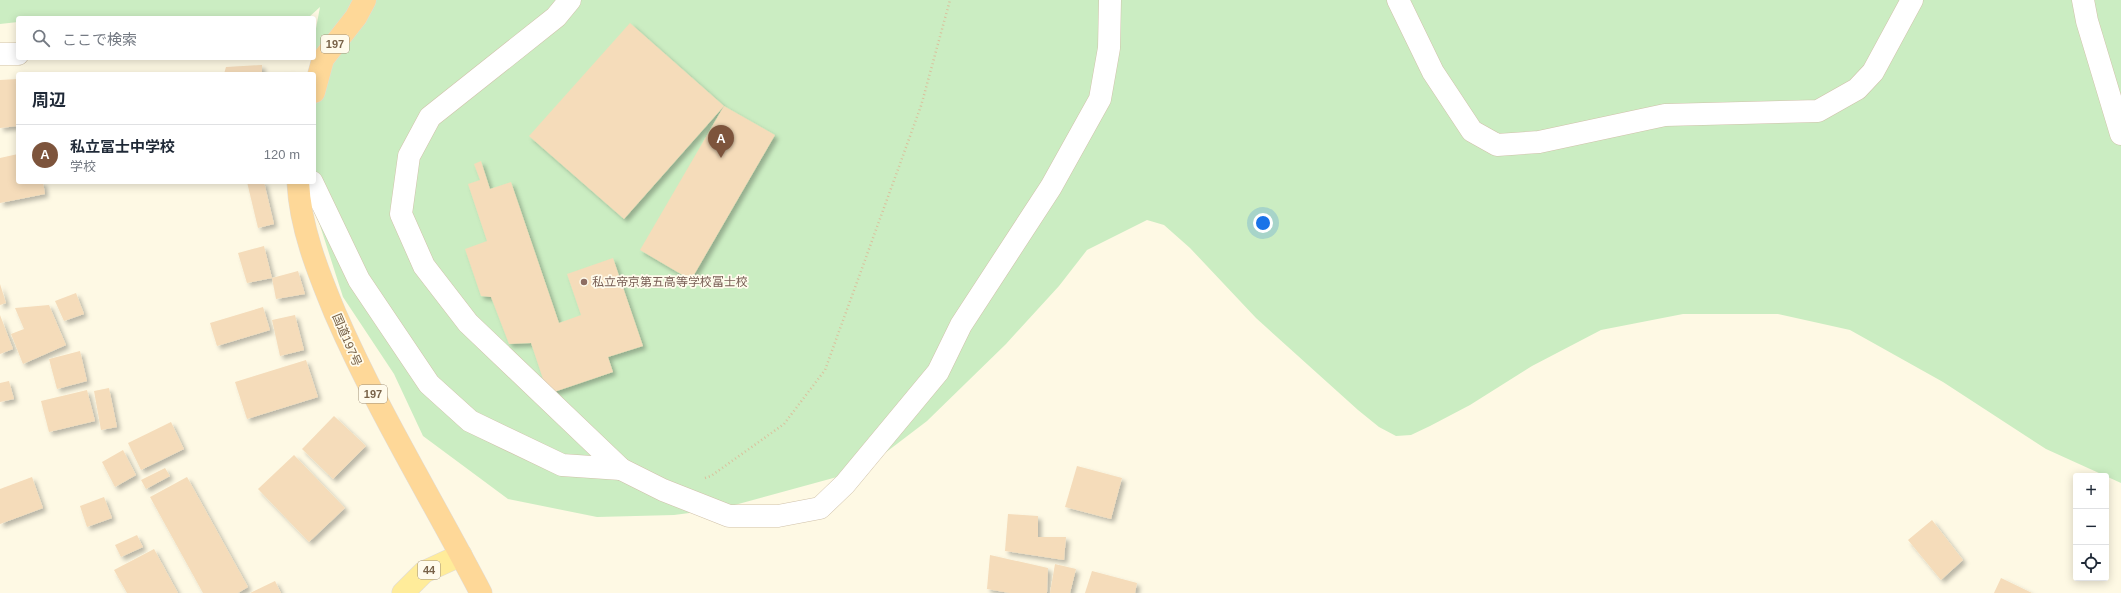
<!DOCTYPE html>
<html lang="ja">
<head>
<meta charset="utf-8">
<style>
	:root { --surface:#fff; --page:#f6f6f7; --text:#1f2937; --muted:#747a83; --line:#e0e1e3; --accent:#7d543c }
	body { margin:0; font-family:Arial,"Noto Sans JP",sans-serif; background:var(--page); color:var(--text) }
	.controls { position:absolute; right:12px; bottom:12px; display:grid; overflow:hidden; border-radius:4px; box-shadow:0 2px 10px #0003 }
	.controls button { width:36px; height:36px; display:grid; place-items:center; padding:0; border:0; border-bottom:1px solid var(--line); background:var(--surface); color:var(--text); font:20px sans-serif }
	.you { position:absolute; left:1263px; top:223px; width:14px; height:14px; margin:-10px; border:3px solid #fff; border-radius:50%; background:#1a73e8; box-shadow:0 0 0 6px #1a73e833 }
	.badge { display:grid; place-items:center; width:26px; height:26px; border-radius:50%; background:var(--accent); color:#fff; font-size:13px; font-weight:700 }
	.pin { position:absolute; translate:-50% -33px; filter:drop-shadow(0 1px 2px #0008) }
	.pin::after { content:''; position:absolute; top:21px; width:14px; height:12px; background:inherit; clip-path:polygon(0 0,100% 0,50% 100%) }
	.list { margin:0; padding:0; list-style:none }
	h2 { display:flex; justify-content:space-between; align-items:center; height:52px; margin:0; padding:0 16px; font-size:17px }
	h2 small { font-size:13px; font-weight:400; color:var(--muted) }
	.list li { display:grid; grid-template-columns:26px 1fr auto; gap:12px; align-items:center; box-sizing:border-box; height:60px; padding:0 16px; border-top:1px solid var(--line) }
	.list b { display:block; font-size:15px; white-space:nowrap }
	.list p { margin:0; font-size:13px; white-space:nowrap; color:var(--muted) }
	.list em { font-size:13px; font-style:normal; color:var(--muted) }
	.icon { flex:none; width:22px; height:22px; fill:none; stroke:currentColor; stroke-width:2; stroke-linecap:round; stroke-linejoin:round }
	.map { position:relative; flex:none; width:2121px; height:593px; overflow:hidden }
	.search { position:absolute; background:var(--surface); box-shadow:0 2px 10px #0003; left:16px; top:16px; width:300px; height:44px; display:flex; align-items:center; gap:10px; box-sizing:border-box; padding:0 14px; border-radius:4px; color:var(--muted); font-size:15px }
	.panel { position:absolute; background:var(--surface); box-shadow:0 2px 10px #0003; left:16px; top:72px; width:300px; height:112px; border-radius:4px }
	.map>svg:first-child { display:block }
	.green { fill:#cbedc2 }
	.building { fill:#f5dcba; filter:url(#shadow) }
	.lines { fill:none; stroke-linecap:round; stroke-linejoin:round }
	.minor-casing { stroke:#d0c2aa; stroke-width:23 }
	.primary-casing { stroke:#e1dcd7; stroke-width:23 }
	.trunk-casing { stroke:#e1dcd7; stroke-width:23 }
	.path { stroke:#dac09d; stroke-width:2.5; stroke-dasharray:1 3; stroke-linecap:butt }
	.minor { stroke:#fff; stroke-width:22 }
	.primary { stroke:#ffec9a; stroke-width:22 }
	.trunk { stroke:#fed898; stroke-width:22 }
	.education-dot { fill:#8d6e63; stroke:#fffbec; stroke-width:1.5 }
	.labels { text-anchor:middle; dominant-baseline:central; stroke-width:3.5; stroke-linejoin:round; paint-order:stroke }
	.shield { fill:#fffbec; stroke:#a09079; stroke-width:1 }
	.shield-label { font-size:11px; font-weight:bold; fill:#786248 }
	.education-label { font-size:12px; fill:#785e54; stroke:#fffbec; text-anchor:start }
	.street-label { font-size:12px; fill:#786248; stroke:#fffbec }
</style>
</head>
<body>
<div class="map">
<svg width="2121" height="593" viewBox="0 0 2121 593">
	<defs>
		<filter id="shadow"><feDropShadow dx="3.5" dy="3.5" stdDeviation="2" flood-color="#0004"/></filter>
	</defs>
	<rect width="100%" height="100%" fill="#fef9e4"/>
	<path class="green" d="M0,0h2121v483l-75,-34 -103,-67 -93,-52 -72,-16h-95l-82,16 -69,36 -62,39 -40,21 -19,9 -15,1 -17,-9 -21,-17 -102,-92 -66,-70 -26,-23 -17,-5 -60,30 -28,36 -53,58 -79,77 -42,32 -48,24 -117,32 -46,6 -77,2 -89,-18 -85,-63 -29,-62 -51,-77 -35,-109 6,-6v-143l6,-32 -12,11h-290v4l-18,2z"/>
	<g class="building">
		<path d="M630,23l94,83 -100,113 -95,-83z"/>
		<path d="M262,65v8l32,-1v2h-70l2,-7z"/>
		<path d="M18,79v47l-18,2v-48z"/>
		<path d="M724,106l51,29 -84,145 -51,-30z"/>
		<path d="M18,154v28h25l2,12 -45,9v-45z"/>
		<path d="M481,161l9,28 21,-7 48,141 22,-8 -14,-41 46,-16 30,88 -35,11 5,15 -65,22 -17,-51 -22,1 -18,-47 -10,-1 -16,-47 22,-8 -19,-57 12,-4 -6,-16z"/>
		<path d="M247,182h17l10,42 -16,4z"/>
		<path d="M264,246l8,32 -25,5 -9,-30z"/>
		<path d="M298,271l7,23 -29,5 -4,-21z"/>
		<path d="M0,284l6,19 -6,2z"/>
		<path d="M76,293l8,21 -20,7 -9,-20z"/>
		<path d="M49,305l17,40 -43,19 -12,-30 13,-5 -9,-21z"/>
		<path d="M263,307l7,23 -53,16 -7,-23z"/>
		<path d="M0,315l13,34 -13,5z"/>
		<path d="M295,315l9,35 -24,6 -8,-36z"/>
		<path d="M80,351l7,30 -30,8 -8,-30z"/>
		<path d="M306,360l12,37 -71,22 -12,-37z"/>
		<path d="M9,381l5,18 -14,3v-19z"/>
		<path d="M109,388l8,39 -16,3 -7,-39z"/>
		<path d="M87,390l8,31 -46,11 -8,-31z"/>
		<path d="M334,416l32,30 -33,33 -31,-30z"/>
		<path d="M171,422l13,27 -43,21 -13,-27z"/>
		<path d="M123,450l13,25 -21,12 -13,-25z"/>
		<path d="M294,455l51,53 -36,34 -51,-53z"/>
		<path d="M1077,466l45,12 -11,41 -46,-12z"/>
		<path d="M165,468l5,8 -24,13 -5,-9z"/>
		<path d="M32,477l11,31 -43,16v-35z"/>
		<path d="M187,477l61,110 -10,6h-35l-53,-96z"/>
		<path d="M104,497l8,21 -25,9 -7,-21z"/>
		<path d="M1008,514l30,2v21h28l-2,23 -59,-9z"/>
		<path d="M1932,520l31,40 -22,20 -33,-40z"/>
		<path d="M137,535l6,12 -22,10 -6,-12z"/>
		<path d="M154,549l24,44h-51l-13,-23z"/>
		<path d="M990,555l58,13 -1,25h-37l-23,-4z"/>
		<path d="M1055,564l21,5 -6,24h-20z"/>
		<path d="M1092,571l45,12 -2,10h-50z"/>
		<path d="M2001,578l31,15h-38z"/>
		<path d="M275,581l6,12h-31z"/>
	</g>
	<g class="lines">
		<defs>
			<g id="minor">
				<path d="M570,0l-14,17 -126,100 -21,39 -8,58 23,52 44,57 153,146 42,21 66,26h49l42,-8 25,-24 93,-112 23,-47 90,-138 49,-88 9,-51 1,-48"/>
				<path d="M1398,0l35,72 39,59 25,14 42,-3 126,-27 153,-4 39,-22 16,-17 39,-72"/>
				<path d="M2083,0l4,21 34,113"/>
				<path d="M0,54h18"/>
				<path d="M312,182l47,98 70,104 41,37 92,44 59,4"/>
			</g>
			<path id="primary" d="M403,593l21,-21 37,-17"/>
			<g id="trunk">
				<path d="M314,92l9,-33 33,-42 9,-17"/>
				<path d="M298,182c2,45 20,90 37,131 42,97 97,186 146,280"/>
			</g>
		</defs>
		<use href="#minor" class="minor-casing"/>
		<use href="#primary" class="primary-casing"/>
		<use href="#trunk" class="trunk-casing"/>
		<path class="path" d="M705,478l6,-2 73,-52 41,-54 96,-264 29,-106"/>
		<use href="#minor" class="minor"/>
		<use href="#primary" class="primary"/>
		<use href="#trunk" class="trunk"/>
	</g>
	<circle class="education-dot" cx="584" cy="282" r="4"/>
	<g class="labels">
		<g class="shield">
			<rect x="321" y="35" width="28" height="18" rx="3"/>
			<rect x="359" y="385" width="28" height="18" rx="3"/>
			<rect x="418" y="561" width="22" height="18" rx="3"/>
		</g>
		<g class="shield-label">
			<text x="335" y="44">197</text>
			<text x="373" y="394">197</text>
			<text x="429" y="570">44</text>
		</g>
		<g class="education-label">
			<text x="592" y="282">私立帝京第五高等学校冨士校</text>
		</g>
		<g class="street-label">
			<text transform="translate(347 340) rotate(67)">国道197号</text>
		</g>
	</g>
</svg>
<div class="controls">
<button>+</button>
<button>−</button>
<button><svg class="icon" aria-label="locate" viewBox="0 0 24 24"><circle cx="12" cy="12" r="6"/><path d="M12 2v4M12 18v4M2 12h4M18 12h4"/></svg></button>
</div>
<div class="you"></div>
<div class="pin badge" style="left:721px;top:158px">A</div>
<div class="search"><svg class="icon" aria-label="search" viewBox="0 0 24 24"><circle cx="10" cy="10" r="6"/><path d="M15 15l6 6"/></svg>ここで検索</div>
<section class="panel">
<h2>周辺<small></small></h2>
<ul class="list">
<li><span class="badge">A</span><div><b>私立冨士中学校</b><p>学校</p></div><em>120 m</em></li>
</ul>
</section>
</div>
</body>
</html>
